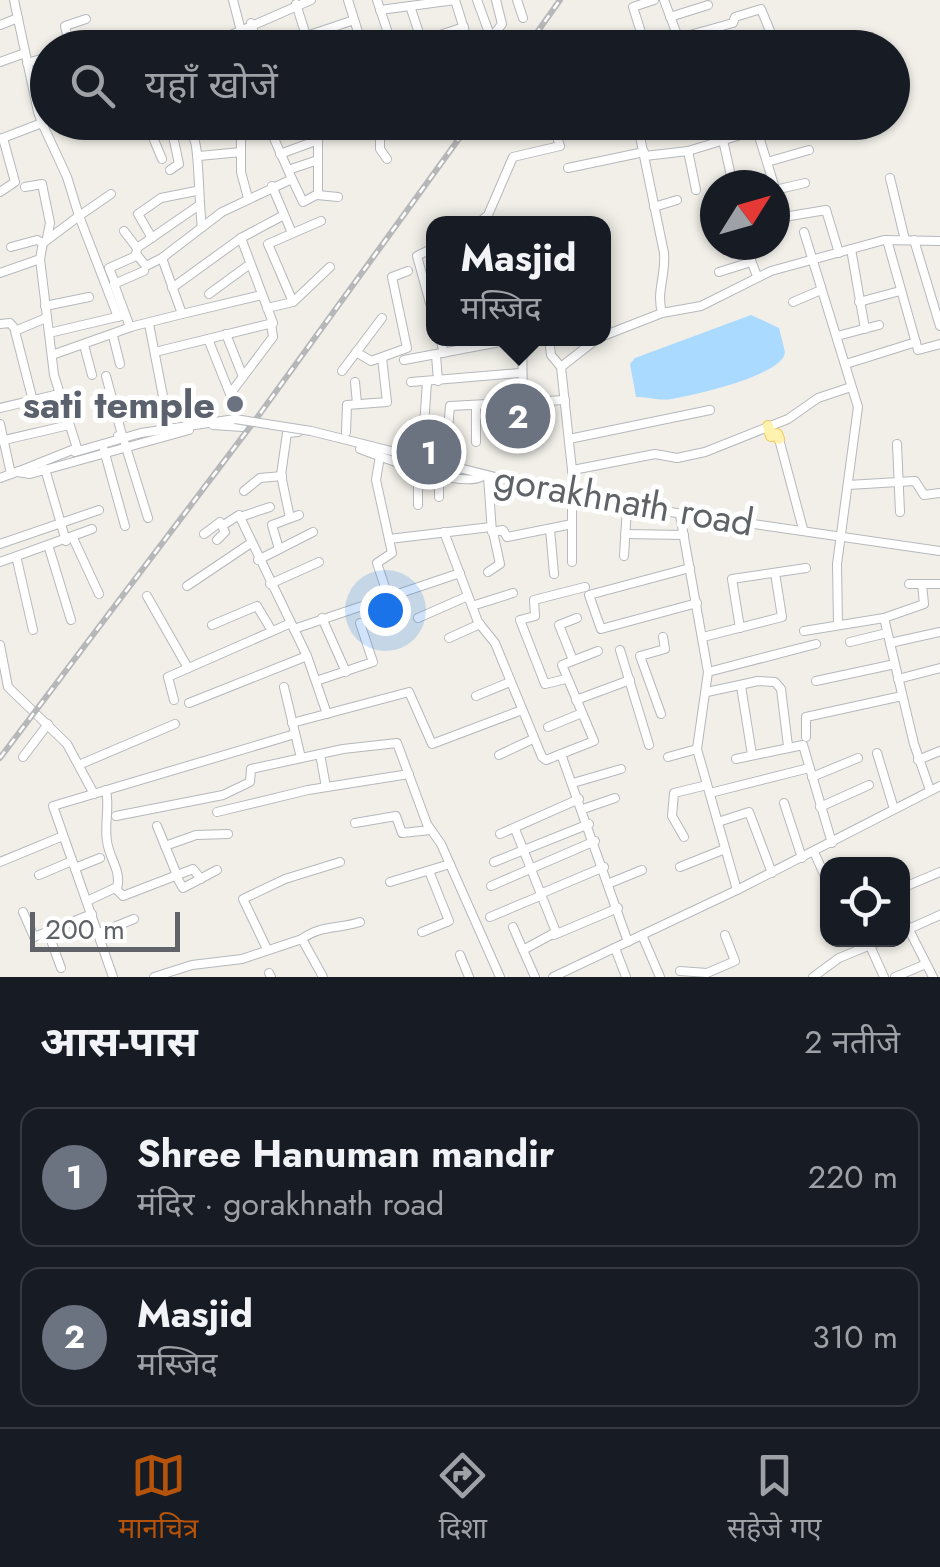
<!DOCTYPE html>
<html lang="hi">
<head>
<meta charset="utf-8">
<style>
	:root { --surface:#171b24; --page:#20242c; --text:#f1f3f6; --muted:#9ea1a6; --line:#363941; --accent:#b45309 }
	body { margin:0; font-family:Jost,"Noto Sans Devanagari",sans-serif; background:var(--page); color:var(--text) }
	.controls { position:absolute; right:30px; bottom:30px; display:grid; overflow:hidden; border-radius:20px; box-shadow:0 2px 8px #0004 }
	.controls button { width:90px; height:90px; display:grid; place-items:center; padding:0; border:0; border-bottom:2px solid var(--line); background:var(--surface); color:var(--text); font:50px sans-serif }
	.compass { position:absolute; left:700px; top:170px; width:90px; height:90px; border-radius:50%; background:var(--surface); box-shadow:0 2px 8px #0004; rotate:53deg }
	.scale { position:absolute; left:30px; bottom:25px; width:150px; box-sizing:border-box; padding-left:10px; border:5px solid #5f6368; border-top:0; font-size:28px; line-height:35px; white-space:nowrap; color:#5f6368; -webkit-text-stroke:8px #fff; paint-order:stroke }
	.you { position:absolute; left:385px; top:610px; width:35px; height:35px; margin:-25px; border:8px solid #fff; border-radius:50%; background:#1a73e8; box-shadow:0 0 0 15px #1a73e833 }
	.badge { display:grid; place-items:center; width:65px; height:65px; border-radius:50%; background:var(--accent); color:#fff; font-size:32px; font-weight:700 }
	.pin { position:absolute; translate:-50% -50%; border:5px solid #fff; box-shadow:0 2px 10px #0006 }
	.popup { position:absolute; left:426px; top:216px; width:185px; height:130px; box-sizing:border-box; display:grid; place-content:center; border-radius:20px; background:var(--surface); filter:drop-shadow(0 2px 8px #0005); font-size:32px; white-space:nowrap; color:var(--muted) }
	.popup b { font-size:38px; color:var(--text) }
	.popup::after { content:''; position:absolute; left:50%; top:100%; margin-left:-20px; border:20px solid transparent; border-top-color:var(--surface) }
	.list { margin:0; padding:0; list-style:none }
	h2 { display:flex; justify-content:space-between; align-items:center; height:130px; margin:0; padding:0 40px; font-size:42px }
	h2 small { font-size:32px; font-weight:400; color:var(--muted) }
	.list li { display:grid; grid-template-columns:65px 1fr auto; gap:30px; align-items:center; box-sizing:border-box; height:140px; margin:0 20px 20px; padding:0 20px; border:2px solid var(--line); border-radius:20px }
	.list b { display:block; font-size:38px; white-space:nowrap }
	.list p { margin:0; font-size:32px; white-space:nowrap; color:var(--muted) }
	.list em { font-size:32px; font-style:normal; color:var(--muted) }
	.icon { flex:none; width:55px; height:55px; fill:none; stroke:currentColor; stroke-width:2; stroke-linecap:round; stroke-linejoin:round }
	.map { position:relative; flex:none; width:940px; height:977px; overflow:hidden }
	.search { position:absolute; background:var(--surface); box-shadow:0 2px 8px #0004; left:30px; right:30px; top:30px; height:110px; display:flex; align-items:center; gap:25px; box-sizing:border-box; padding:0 35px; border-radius:55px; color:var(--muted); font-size:38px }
	.sheet { height:450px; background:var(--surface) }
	nav { display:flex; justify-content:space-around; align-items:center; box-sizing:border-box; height:140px; border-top:2px solid var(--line); background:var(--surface); font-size:28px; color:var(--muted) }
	nav a { display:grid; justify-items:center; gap:5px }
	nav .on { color:var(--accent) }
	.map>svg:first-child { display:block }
	.water { fill:#aadaff }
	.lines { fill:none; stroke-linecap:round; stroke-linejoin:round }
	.minor-casing { stroke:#b5b8bc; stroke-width:10 }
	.major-casing { stroke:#f2c960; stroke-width:12 }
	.minor { stroke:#fff; stroke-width:8 }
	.major { stroke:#fff2af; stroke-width:10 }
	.rail-casing { stroke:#b6b7b8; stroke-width:6 }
	.rail { stroke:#fff; stroke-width:2.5; stroke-dasharray:8; stroke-linecap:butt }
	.minor-bridge-casing { stroke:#b5b8bc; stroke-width:10; stroke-linecap:butt }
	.minor-bridge { stroke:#fff; stroke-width:8 }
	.worship-dot { fill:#6b7280; stroke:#fff; stroke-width:4 }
	.labels { text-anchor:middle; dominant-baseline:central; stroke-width:10; stroke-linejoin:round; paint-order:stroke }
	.worship-label { font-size:38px; font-weight:bold; fill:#5b616d; stroke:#fff; text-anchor:end }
	.street-label { font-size:38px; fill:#5f6368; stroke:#fff }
</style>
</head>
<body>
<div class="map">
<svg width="940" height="977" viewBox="0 0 940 977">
	<rect width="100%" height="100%" fill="#f1efe8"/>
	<path class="water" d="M751,315l28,13 6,24c-1,23 -90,43 -113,47 -15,2 -21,-2 -36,-2l-6,-33 5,-6z"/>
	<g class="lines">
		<defs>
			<g id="minor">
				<path d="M14,0l24,112 4,11 6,-1"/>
				<path d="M233,0l7,27"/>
				<path d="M348,0l15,48"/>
				<path d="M377,0l16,48"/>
				<path d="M455,0l15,48"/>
				<path d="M477,0l14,38 11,-14 -6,-24"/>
				<path d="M517,0l6,18"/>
				<path d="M664,0l18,48"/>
				<path d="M296,4l14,44"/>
				<path d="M410,6l14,42"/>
				<path d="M380,10l75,-10"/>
				<path d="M670,17l38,-12"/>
				<path d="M251,23l7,25"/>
				<path d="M0,25l18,-7"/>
				<path d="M679,38l54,-15 2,-6 26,-8 12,29 10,10"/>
				<path d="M422,41l42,-14"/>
				<path d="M70,48l-5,-22 21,-7"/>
				<path d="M201,48l110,-48"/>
				<path d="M271,48l83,-28"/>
				<path d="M340,48l21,-7"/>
				<path d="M646,48l-13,-41 21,-7"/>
				<path d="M0,62l25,-9"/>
				<path d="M27,63l21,-6"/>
				<path d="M141,122l6,1 15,36"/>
				<path d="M177,122c4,6 13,11 17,17 5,8 5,70 8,88"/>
				<path d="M241,122v50l7,26"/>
				<path d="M380,122v27l7,10"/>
				<path d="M436,122l3,9"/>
				<path d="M637,122l27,131c2,23 -8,38 -2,60"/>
				<path d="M367,130l34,-8"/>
				<path d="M760,137l48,-15"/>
				<path d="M0,139l42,-16 25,54 12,39 -36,27 -3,16 14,116 23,73 -60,24"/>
				<path d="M723,140l10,45"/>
				<path d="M688,151l8,39"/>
				<path d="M280,154l38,-14"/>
				<path d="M199,156l42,-4"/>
				<path d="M645,156l43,-5 69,-21 17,55"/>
				<path d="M767,162l42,-12"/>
				<path d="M568,168l76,-16"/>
				<path d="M170,170l9,-6 -6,-28 11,-6 54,-8"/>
				<path d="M288,170l30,-10"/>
				<path d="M890,178l15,62"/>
				<path d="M292,179l11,23 15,-8v-72"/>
				<path d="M272,186l20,47"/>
				<path d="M25,187l17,-3 8,39 -3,15"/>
				<path d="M775,190l9,27 42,-7 13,43"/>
				<path d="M775,190l30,-7"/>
				<path d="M0,192l15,-10 -12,-44"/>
				<path d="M111,194l-32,22 39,101"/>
				<path d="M317,195l21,2"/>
				<path d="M654,207l23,-7"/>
				<path d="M477,224l11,-9 25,-58 47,-11 -8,-24"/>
				<path d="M124,231l13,17"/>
				<path d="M804,232l54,175 -21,157 1,61"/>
				<path d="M152,238l-14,-24 23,-16 35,-7"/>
				<path d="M887,240l31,110 22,-6"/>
				<path d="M914,240l26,86"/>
				<path d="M745,245l12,31"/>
				<path d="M11,247l26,-7 6,3"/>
				<path d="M433,248l-16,8 16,58"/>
				<path d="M851,249l14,80"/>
				<path d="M136,254l10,12 16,-8"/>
				<path d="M144,271l-30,13 16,43 52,-13 -20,-56 60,-46 70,-33 -20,-45 32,-12"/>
				<path d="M719,272l32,-10"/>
				<path d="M0,273l40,-14"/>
				<path d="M115,283l-6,-15 27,-12 1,-8 61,-42"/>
				<path d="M172,288l69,-50"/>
				<path d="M209,294l41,-30"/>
				<path d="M293,302l-25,-58 53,-23"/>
				<path d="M793,302l28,-12"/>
				<path d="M859,302l41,-11"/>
				<path d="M45,306l44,-9"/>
				<path d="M267,308l26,-6 37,-35"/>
				<path d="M182,314l80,-19"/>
				<path d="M0,324l10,-1 6,7"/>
				<path d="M149,324l18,93"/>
				<path d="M49,333l72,-17"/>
				<path d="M226,334l17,43"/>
				<path d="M113,336l7,28"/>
				<path d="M603,336l59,-23 39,-7 70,-35 113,-31 56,1"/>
				<path d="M837,336l42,-11"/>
				<path d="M440,338l4,15"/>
				<path d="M522,338l1,65"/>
				<path d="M549,338l2,17 10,12"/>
				<path d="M208,339l22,55 43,-57 -2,-14"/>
				<path d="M84,345l8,30"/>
				<path d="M155,352l118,-29 -32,-85 43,-23"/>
				<path d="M356,352l15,9 36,-13 -15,-71 16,-6"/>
				<path d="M52,355l79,-28"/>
				<path d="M436,355l2,26"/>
				<path d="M404,360l117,-22"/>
				<path d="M846,364l70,-22"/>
				<path d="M342,371l40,-53"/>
				<path d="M106,376l16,59 -4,1"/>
				<path d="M355,382l2,22"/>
				<path d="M411,382l109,-9"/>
				<path d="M33,401l-18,-70 31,-13"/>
				<path d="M0,408l59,-14"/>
				<path d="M117,419l40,-11"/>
				<path d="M0,424l11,50"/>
				<path d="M213,425l30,2"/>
				<path d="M448,430l2,-24 115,-6"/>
				<path d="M311,431l276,69 353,51"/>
				<path d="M346,432l1,-27 40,-3 -5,-44"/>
				<path d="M569,439l141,-29"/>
				<path d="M779,439l24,90"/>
				<path d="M0,441l69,-16"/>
				<path d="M476,442v-37"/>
				<path d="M125,444l23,74"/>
				<path d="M897,444l3,68"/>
				<path d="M360,449c25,9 99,39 121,28"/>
				<path d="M104,450l21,76"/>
				<path d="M75,452l66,-19 94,-14"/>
				<path d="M422,455l5,-73"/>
				<path d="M380,456l-4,24 16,73 -15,10 12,36"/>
				<path d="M45,469l21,72"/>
				<path d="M573,470l82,-16 22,4 28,-6 83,-33 30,-21 33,-11"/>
				<path d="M17,472l13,2 159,-44"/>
				<path d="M439,474v23"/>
				<path d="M488,477l4,55 11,-2 4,7 65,-13"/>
				<path d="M0,478l19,-7"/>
				<path d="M848,485l67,-4 9,14 16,-2"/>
				<path d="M244,491l16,-13 22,-2"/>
				<path d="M572,497v65"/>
				<path d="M575,498l-14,-131 37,-29"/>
				<path d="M418,505v-37"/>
				<path d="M680,515l28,157 -11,77 40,141"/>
				<path d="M240,517l30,-10"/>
				<path d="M290,518l-9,-43 6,-42 11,-1"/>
				<path d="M222,526l17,-11 68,141 20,58"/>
				<path d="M550,529l4,45"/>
				<path d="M444,532l34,90 17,21 47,114 4,3 15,-6 67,188"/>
				<path d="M204,534l16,-12 5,10 -8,8"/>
				<path d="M625,534l59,1"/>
				<path d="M73,538l26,56"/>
				<path d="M389,539l102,-12"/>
				<path d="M0,544l99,-34"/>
				<path d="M49,548l22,72"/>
				<path d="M279,549l-7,-24 27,-10"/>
				<path d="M624,556l3,-49"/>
				<path d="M17,560l16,70"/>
				<path d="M258,560l55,-28"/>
				<path d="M0,562l92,-33"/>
				<path d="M690,568l-101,27 12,34 96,-26"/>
				<path d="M488,572l12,-8 -7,-32"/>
				<path d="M270,584l49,-22"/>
				<path d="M909,584h31"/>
				<path d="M187,586l64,-43"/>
				<path d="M147,596l41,72"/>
				<path d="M472,606l41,-13"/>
				<path d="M322,618l24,54"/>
				<path d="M418,618l50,-22"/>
				<path d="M884,618l30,126 16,46"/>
				<path d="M212,625l45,-19 15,25"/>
				<path d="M740,628l-8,-49 74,-11"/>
				<path d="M294,629l166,-56"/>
				<path d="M804,631l80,-13 40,-14 -2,-20"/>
				<path d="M703,637l79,-20 -7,-44"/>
				<path d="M449,638l31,-14"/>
				<path d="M850,642l37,-9"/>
				<path d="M890,643l50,-11"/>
				<path d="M0,645l8,42 59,57 27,50"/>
				<path d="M620,650l29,95"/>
				<path d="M573,660l-14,-35 18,-7"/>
				<path d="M708,672l108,-28"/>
				<path d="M566,679l-21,5 -25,-64 15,-4 -1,-16 51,-13"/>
				<path d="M898,679l42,-11"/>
				<path d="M316,681l57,-19 -13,-39"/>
				<path d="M816,681l79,-17"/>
				<path d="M741,686l11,69"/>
				<path d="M284,687l17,71"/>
				<path d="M707,692l51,-11 17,1 6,7 7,57"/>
				<path d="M476,696l34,-14"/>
				<path d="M174,700l-6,-23 123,-54"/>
				<path d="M576,700l54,-20"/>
				<path d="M189,703l118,-47"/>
				<path d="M661,714l-21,-58 25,-7 -2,-12"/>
				<path d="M292,723l117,-31 23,52 90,-34"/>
				<path d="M548,727l34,-14"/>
				<path d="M806,737v-20l96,-21"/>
				<path d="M877,753l17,56"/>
				<path d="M320,754l6,33"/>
				<path d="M561,754l33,-13 -32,-76 36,-14"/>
				<path d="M499,755l34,-16"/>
				<path d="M23,757l25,-33"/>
				<path d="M668,757l29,-8"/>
				<path d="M736,759l67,-14 29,98"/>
				<path d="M918,760l22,-9"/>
				<path d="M81,764l94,-40"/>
				<path d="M812,777l46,-19"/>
				<path d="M573,783l48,-14"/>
				<path d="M106,790c4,19 -2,33 1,51 2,18 15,29 10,48"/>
				<path d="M710,793l99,-25"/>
				<path d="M784,803l18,55"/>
				<path d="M820,807l49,-22"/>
				<path d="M583,809l32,-11"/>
				<path d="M217,812l91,-22 101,-16"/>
				<path d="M116,816l107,-21 27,-13 1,-13 92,-20 54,-6 30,81 14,20 59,133"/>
				<path d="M718,822l31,-10 23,61"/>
				<path d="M355,823l41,-7 6,17 29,-3"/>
				<path d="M157,826l20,49"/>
				<path d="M515,829l41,103 -33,18 12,27"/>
				<path d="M500,834l79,-35"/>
				<path d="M684,837l-12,-21 2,-23 33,-8"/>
				<path d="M165,846l31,-11 32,-1"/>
				<path d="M814,852l14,31"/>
				<path d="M0,862l63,-26"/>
				<path d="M494,862l95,-38"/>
				<path d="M680,867l45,-18"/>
				<path d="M75,868l25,-10"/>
				<path d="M39,875l33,-14"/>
				<path d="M176,876l7,12 34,-18"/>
				<path d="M390,882l60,-18"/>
				<path d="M610,883l32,-13"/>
				<path d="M491,886l104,-45"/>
				<path d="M902,888l38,-16"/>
				<path d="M540,894l64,-27"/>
				<path d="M87,901l28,-13 8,8 70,-27 8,10"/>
				<path d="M23,912l11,25 58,-23"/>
				<path d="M902,916l31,61"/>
				<path d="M490,917l50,-21"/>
				<path d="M513,927l10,23"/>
				<path d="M48,932l13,36"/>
				<path d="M422,932l27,-11 -20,-50"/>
				<path d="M902,932l38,-17"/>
				<path d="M99,933l35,-14"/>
				<path d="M554,935l64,-27"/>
				<path d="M642,935l18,42"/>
				<path d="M302,939c18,-14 37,-10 58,-17"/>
				<path d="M870,946l14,31"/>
				<path d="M615,948l11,29"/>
				<path d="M267,949l-24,-50 42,-20 55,-17"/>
				<path d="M460,955l9,22"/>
				<path d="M680,971l27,2 28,-12 -10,-26"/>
				<path d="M269,973l2,4"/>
				<path d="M113,977l-60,-171 242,-72"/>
				<path d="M154,977l38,-12 50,-6 60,-20 21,38"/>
				<path d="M553,977l184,-87 203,-104"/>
				<path d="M813,977l26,-19 46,-19"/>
				<path d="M895,977l31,-13"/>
			</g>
			<path id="major" d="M768,426l3,10 6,-2 2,5"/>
		</defs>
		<use href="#minor" class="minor-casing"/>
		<use href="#major" class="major-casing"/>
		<use href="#minor" class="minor"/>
		<use href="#major" class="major"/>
		<defs>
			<g id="rail">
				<path d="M526,48l34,-48"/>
				<path d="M0,758l259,-343 212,-293"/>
			</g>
		</defs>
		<use href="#rail" class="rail-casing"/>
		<use href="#rail" class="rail"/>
		<defs>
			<path id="minor-bridge" d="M235,419l76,12"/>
		</defs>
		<use href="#minor-bridge" class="minor-bridge-casing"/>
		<use href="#minor-bridge" class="minor-bridge"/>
	</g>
	<circle class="worship-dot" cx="235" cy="404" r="10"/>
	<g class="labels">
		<g class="worship-label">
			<text x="215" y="404">sati temple</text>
		</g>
		<g class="street-label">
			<text transform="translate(624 500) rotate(10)">gorakhnath road</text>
		</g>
	</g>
</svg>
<div class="controls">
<button><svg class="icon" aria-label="locate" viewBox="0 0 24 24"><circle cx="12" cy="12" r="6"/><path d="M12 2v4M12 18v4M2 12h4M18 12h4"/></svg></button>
</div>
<svg class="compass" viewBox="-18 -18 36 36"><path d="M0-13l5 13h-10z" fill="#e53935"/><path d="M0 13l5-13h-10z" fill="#9ea1a6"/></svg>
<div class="scale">200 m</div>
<div class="you"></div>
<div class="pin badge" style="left:429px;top:452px;background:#6b7280">1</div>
<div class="pin badge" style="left:518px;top:416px;background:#6b7280">2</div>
<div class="popup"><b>Masjid</b>मस्जिद</div>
<div class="search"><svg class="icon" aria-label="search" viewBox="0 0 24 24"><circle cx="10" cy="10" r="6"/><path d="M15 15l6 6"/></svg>यहाँ खोजें</div>
</div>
<section class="sheet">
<h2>आस-पास<small>2 नतीजे</small></h2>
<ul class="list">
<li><span class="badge" style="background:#6b7280">1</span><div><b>Shree Hanuman mandir</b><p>मंदिर · gorakhnath road</p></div><em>220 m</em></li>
<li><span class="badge" style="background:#6b7280">2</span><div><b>Masjid</b><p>मस्जिद</p></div><em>310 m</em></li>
</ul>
</section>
<nav>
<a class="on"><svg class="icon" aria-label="map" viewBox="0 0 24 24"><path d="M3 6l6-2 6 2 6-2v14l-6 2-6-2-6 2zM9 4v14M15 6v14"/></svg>मानचित्र</a>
<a><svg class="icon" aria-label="directions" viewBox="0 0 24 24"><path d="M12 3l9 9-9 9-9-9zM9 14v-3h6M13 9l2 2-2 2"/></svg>दिशा</a>
<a><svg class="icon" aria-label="saved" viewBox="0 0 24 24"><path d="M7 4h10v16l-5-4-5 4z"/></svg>सहेजे गए</a>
</nav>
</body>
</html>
